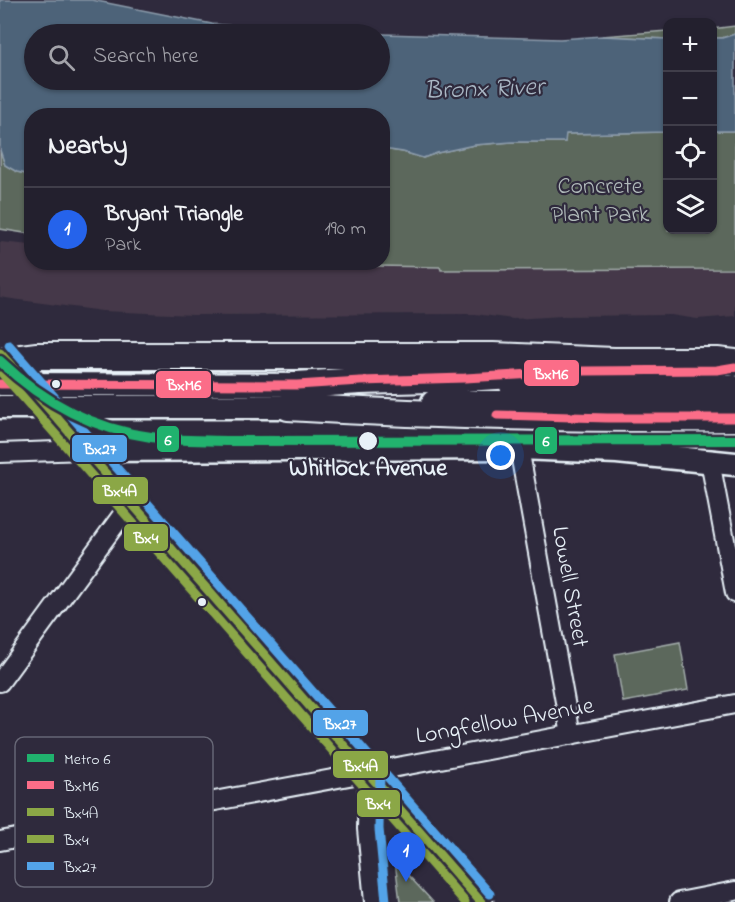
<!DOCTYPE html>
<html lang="en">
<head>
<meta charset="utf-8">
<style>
	:root { --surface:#23202e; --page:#2b2836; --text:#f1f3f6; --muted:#a3a3aa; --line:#403e4a; --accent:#2563eb }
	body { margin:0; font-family:"Indie Flower",sans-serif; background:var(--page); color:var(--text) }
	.controls { position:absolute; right:18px; top:18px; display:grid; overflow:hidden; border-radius:12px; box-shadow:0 2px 4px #0004 }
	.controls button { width:54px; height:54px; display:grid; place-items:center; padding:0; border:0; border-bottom:2px solid var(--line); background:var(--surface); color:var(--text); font:30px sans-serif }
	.you { position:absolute; left:501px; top:456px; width:21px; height:21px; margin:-15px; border:4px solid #fff; border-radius:50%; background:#1a73e8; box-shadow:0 0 0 9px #1a73e833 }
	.badge { display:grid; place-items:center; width:39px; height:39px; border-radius:50%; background:var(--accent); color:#fff; font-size:20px; font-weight:700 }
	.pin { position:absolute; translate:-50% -50px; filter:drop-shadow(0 2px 3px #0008) }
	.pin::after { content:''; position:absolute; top:32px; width:21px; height:18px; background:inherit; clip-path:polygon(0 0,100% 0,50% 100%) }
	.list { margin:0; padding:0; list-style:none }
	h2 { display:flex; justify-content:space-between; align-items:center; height:78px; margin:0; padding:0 24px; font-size:26px }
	h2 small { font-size:20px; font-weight:400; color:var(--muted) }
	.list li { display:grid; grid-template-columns:39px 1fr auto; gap:18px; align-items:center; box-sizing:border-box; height:84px; padding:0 24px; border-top:2px solid var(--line) }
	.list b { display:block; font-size:22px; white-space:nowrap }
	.list p { margin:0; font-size:20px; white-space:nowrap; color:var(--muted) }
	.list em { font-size:20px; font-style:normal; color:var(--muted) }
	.icon { flex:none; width:33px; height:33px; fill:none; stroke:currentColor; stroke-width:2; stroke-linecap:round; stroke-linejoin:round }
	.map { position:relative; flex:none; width:735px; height:902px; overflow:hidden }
	.search { position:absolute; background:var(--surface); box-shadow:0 2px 4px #0004; left:24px; top:24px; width:366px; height:66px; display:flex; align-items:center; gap:15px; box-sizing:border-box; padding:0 21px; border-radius:33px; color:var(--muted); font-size:22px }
	.panel { position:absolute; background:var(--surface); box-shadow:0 2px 4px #0004; left:24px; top:108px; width:366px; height:162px; border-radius:24px }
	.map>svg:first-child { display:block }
	.built { fill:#443948 }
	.green { fill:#5c675c; stroke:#a2acaa; stroke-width:1.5 }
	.water { fill:#4e6379; stroke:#8c9cac; stroke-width:1.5; fill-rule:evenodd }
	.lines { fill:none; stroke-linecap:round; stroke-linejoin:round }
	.minor-casing { stroke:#e8f1f8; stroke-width:22 }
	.major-casing { stroke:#e8f1f8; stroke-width:27 }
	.highway-casing { stroke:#e8f1f8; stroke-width:30 }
	.minor { stroke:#2f2a3d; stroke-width:18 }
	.major { stroke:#2f2a3d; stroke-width:22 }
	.highway { stroke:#2f2a3d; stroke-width:26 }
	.major-bridge-casing { stroke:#e8f1f8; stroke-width:27; stroke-linecap:butt }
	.major-bridge { stroke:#2f2a3d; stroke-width:22 }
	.bus-1-casing { stroke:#2f2a3d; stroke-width:14 }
	.bus-2-casing { stroke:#2f2a3d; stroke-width:14 }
	.bus-3-casing { stroke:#2f2a3d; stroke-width:14 }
	.bus-4-casing { stroke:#2f2a3d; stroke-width:14 }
	.bus-1 { stroke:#fb6d88; stroke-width:9 }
	.bus-2 { stroke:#8ba746; stroke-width:9 }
	.bus-3 { stroke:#8ba746; stroke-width:9 }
	.bus-4 { stroke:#53a3e8; stroke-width:9 }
	.metro-1-casing { stroke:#2f2a3d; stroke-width:15 }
	.metro-1 { stroke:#20b26e; stroke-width:10 }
	.bus-dot { fill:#e8f1f8; stroke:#2f2a3d; stroke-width:2 }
	.labels { text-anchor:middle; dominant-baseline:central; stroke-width:4.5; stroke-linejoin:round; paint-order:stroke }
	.park-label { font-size:24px; fill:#b0baba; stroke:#2f2a3d }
	.stop-label { font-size:24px; font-weight:bold; fill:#e8f1f8; stroke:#2f2a3d }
	.street-label { font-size:24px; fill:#e8f1f8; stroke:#2f2a3d }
	.water-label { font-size:26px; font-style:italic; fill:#aab8c5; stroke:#2f2a3d }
	.key { fill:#2f2a3d; stroke:#666675; stroke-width:1.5 }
	.key-label { font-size:16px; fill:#e8f1f8 }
	.line-badge { stroke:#2f2a3d; stroke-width:2 }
	.badge-label { font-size:16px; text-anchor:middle; font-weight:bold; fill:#fff }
</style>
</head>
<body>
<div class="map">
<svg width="735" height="902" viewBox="0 0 735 902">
	<rect width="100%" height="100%" fill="#2f2a3d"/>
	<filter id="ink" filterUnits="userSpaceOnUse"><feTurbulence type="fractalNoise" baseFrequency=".0167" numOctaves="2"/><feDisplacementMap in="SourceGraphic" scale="12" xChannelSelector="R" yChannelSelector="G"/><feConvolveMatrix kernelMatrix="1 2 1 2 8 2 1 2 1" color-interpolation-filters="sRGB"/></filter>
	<g filter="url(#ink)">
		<path class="built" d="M0,242l31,3 1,17h148l260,5 1,3 294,-1v47l-38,3 -26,-4 -108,1 -50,3 -38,-5 -282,1 -91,-4 -90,-12 -12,-2z"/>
		<g class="green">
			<path d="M735,26v8l-13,4h-9l-1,-9z"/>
			<path d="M667,31v8l-65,-3z"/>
			<path d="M713,131h22v138l-294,1 -1,-3 -189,-3 -1,-1 132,-1 1,-113 20,3 20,6 14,-5 37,-8 38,-3h53v-8l102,-2 1,98h44z"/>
			<path d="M0,150l5,15 12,7 14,3v59l-31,-5z"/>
			<path d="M680,642l8,48 -65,12 -8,-48z"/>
			<path d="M395,861l38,41h-33z"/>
		</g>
		<g class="water">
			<path d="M0,0h92l120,24 98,8 250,7 42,-3 65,3v93l-101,2 -1,8h-53l-38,3 -37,8 -14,5 -20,-6 -20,-3 -1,-33h-350l-1,59 -14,-3 -12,-7 -5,-15zM34,34h346v46h-346z"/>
			<path d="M735,34v97h-22v-93h9z"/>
		</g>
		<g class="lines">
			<defs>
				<g id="minor">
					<path d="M519,448l52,287"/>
					<path d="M0,453l85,-3"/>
					<path d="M710,461l25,132"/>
					<path d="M0,682l131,-179"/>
					<path d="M368,772l-1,57 7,73"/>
					<path d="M0,841l735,-137"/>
					<path d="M679,902l56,-11"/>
				</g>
				<g id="major">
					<path d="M0,384l313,1"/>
					<path d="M511,386l224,1"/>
					<path d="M433,402h302"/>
					<path d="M0,407h288l16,-2"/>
					<path d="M64,426l417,476"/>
					<path d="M85,450l434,-2 98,4 118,12"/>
				</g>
				<g id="highway">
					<path d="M6,360l31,-4h456l121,5h103l18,2"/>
					<path d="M297,385l63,-4 105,-3 99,-6"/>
					<path d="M288,407c149,9 298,12 447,11"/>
				</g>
			</defs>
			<use href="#minor" class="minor-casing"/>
			<use href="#major" class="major-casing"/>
			<use href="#highway" class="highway-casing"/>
			<use href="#minor" class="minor"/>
			<use href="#major" class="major"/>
			<use href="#highway" class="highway"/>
			<defs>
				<path id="major-bridge" d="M10,364l54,62"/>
			</defs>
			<use href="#major-bridge" class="major-bridge-casing"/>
			<use href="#major-bridge" class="major-bridge"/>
			<defs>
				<g id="bus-1">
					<path d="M0,384l297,1 63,-4 105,-3 119,-7 133,-1 18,-3"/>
					<path d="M497,415l110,3h128"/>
				</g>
				<path id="bus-2" d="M0,353l481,549"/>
				<path id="bus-3" d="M0,371l465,531"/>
				<g id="bus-4">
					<path d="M9,345l481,549"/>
					<path d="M380,772l-1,57 7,72"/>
				</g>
			</defs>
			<use href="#bus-1" class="bus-1-casing"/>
			<use href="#bus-2" class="bus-2-casing"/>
			<use href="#bus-3" class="bus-3-casing"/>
			<use href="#bus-4" class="bus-4-casing"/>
			<use href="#bus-1" class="bus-1"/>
			<use href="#bus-2" class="bus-2"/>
			<use href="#bus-3" class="bus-3"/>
			<use href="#bus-4" class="bus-4"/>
			<defs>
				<path id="metro-1" d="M0,361c42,40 92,68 151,76 26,4 53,3 79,4l505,-1"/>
			</defs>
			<use href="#metro-1" class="metro-1-casing"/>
			<use href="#metro-1" class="metro-1"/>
		</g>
	</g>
	<g class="bus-dot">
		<circle cx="56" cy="384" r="5"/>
		<circle cx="368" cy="441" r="10"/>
		<circle cx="202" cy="602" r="5"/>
	</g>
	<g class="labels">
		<g class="park-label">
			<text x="600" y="187">Concrete<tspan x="600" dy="28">Plant Park</tspan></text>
		</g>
		<g class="stop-label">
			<text x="368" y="469">Whitlock Avenue</text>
		</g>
		<g class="street-label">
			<text transform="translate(569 587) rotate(80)">Lowell Street</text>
			<text transform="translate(505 722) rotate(-10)">Longfellow Avenue</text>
		</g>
		<g class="water-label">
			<text transform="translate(484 90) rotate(-2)">Bronx River</text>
		</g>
	</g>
	<rect x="15" y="737" width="198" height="150" rx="9" class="key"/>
	<rect x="27" y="754" width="27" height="8" fill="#20b26e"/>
	<rect x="27" y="781" width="27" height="8" fill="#fb6d88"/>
	<rect x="27" y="808" width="27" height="8" fill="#8ba746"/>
	<rect x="27" y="835" width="27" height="8" fill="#8ba746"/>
	<rect x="27" y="862" width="27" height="8" fill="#53a3e8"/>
	<g class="key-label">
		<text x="64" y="764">Metro 6</text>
		<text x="64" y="791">BxM6</text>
		<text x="64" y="818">Bx4A</text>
		<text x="64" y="845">Bx4</text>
		<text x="64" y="872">Bx27</text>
	</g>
	<g class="line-badge">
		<rect x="523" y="359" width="57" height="28" rx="6" fill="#fb6d88"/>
		<rect x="155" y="370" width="57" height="29" rx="6" fill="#fb6d88"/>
		<rect x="156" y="425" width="24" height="28" rx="6" fill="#20b26e"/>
		<rect x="534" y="426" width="24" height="29" rx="6" fill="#20b26e"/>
		<rect x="71" y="434" width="57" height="29" rx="6" fill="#53a3e8"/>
		<rect x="92" y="476" width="57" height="29" rx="6" fill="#8ba746"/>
		<rect x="123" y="523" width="46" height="29" rx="6" fill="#8ba746"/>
		<rect x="312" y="709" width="57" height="28" rx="6" fill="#53a3e8"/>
		<rect x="332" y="750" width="57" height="29" rx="6" fill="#8ba746"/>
		<rect x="356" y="789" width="45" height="29" rx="6" fill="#8ba746"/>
	</g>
	<g class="badge-label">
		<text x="551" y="379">BxM6</text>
		<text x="184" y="390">BxM6</text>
		<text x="168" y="445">6</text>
		<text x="546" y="446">6</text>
		<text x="100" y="454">Bx27</text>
		<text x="120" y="496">Bx4A</text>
		<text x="146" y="543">Bx4</text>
		<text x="340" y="729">Bx27</text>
		<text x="361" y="771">Bx4A</text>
		<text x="378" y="809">Bx4</text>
	</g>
</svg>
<div class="controls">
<button>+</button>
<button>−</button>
<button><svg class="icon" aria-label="locate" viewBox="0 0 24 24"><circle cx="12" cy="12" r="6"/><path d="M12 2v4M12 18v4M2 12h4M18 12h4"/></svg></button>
<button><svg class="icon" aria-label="layers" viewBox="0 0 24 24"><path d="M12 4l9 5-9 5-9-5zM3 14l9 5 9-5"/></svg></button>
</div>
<div class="you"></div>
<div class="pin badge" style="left:406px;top:882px">1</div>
<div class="search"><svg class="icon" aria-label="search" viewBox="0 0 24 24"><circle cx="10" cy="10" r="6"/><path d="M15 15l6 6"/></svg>Search here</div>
<section class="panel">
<h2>Nearby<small></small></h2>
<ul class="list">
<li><span class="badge">1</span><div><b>Bryant Triangle</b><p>Park</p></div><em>190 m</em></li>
</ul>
</section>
</div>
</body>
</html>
